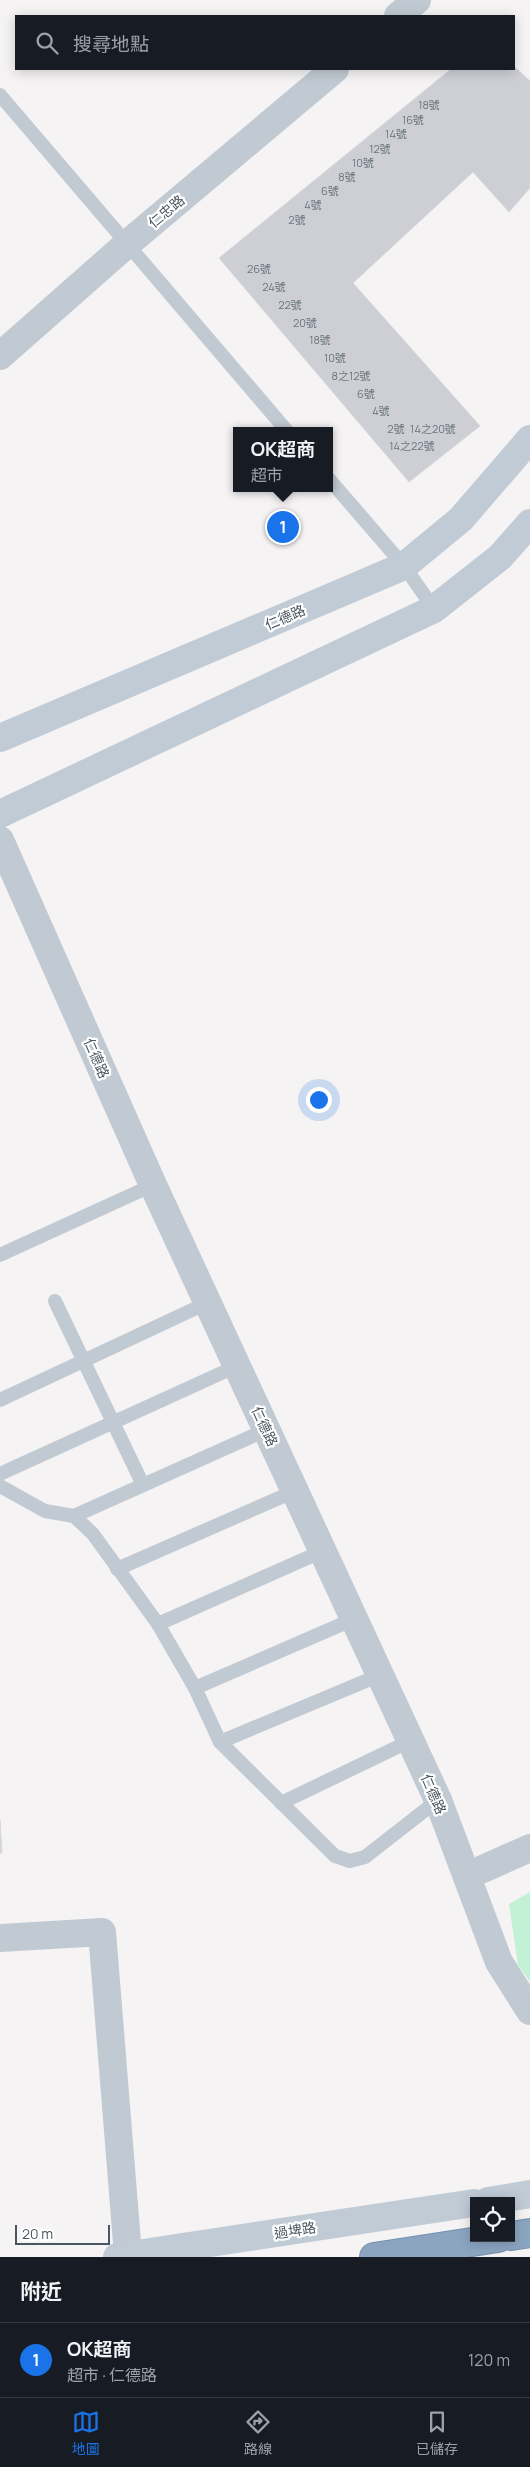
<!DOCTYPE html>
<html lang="zh-TW">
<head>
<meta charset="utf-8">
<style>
	:root { --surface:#171b24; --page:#242831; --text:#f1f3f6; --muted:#9ea1a6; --line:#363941; --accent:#1a73e8 }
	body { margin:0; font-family:Manrope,"Noto Sans TC",sans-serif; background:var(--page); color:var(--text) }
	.controls { position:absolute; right:15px; bottom:15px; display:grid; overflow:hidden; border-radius:0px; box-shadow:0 2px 12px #0003 }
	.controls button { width:45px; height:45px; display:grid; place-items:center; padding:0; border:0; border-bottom:1px solid var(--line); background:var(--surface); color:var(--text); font:25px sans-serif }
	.scale { position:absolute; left:15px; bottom:12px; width:95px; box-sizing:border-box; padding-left:5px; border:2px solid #4a5661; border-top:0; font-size:14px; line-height:18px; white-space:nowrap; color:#4a5661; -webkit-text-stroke:4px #fff; paint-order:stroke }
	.you { position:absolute; left:318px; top:1099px; width:18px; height:18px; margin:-12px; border:4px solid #fff; border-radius:50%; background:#1a73e8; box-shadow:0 0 0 8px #1a73e833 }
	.badge { display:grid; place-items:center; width:32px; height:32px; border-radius:50%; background:var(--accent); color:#fff; font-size:16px; font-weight:700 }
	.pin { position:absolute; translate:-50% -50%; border:2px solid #fff; box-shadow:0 1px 5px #0006 }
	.popup { position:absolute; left:233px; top:427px; width:100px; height:65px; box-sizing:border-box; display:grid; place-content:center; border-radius:0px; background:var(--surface); filter:drop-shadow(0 1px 4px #0005); font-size:16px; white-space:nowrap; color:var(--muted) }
	.popup b { font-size:19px; color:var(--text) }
	.popup::after { content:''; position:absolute; left:50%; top:100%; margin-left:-10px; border:10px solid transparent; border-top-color:var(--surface) }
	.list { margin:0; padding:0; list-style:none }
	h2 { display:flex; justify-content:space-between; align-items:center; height:65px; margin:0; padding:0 20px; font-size:21px }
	h2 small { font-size:16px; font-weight:400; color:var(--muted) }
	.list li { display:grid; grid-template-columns:32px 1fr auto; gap:15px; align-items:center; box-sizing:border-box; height:75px; padding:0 20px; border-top:1px solid var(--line) }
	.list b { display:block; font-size:19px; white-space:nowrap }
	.list p { margin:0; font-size:16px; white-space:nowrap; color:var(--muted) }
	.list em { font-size:16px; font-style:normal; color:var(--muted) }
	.icon { flex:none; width:28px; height:28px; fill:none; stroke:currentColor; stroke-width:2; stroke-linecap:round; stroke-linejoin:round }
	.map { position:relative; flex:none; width:530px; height:2257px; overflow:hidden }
	.search { position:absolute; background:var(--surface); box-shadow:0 2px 12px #0003; left:15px; right:15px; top:15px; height:55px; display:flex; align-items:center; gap:12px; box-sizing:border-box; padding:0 18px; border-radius:0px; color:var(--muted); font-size:19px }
	.sheet { height:140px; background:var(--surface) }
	nav { display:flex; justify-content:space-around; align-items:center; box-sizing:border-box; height:70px; border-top:1px solid var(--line); background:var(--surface); font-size:14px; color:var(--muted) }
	nav a { display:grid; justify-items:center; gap:2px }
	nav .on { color:var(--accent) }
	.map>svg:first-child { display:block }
	.green { fill:#c3f1d5 }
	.building { fill:#cdcfd5; stroke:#d7d9de }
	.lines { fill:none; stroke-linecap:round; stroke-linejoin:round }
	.highway-casing { stroke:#7690ad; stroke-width:30 }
	.lane { stroke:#c1cad2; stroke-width:14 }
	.street { stroke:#c1cad2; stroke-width:28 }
	.secondary { stroke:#c1cbd6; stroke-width:28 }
	.highway { stroke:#8ba5c1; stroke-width:28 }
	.labels { text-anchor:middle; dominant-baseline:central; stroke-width:4.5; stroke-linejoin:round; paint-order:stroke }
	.number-label { font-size:11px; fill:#6b747e }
	.street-label { font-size:14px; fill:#4a5661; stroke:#fff }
</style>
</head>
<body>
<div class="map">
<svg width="530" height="2257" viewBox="0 0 530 2257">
	<rect width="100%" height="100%" fill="#f5f3f3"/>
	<path class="green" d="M530,1892v90l-12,-17 -9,-61z"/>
	<g class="building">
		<path d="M514,66l16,15v107l-21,24 -36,-40 -120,111 127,143 -71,56 -190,-224 232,-189h63z"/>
		<path d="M0,1820l2,33h-2z"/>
	</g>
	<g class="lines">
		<defs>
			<g id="highway">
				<path d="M511,2236l19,-3"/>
				<path d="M374,2257l124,-19"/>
			</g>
		</defs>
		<use href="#highway" class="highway-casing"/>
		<g class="lane">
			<path d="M0,95l287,336"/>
			<path d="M329,479l75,87 30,43"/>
			<path d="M0,1255l153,-70"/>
			<path d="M55,1301l88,184"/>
			<path d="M0,1400l207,-97"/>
			<path d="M0,1474l237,-108"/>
			<path d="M0,1486l45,25 29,5 19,18 65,90 37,64 25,54 115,114 15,5 15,-4 73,-57"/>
			<path d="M74,1516l192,-86"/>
			<path d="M117,1569l178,-78"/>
			<path d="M158,1624l165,-73"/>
			<path d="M195,1688l159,-69"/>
			<path d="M220,1742l160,-67"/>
			<path d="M281,1803l129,-62"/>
		</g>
		<g class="street">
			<path d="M398,16l19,-16"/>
			<path d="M0,356l127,-112 208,-175"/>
			<path d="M0,840l153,345 285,615 61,162 31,49"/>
			<path d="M467,1876l63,-28"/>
			<path d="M0,1938l102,-6 26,323"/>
		</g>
		<g class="secondary">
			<path d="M0,738l404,-172 57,-47 69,-80"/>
			<path d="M0,814l434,-205 66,-52 30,-34"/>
			<path d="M488,2201l42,-7"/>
			<path d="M117,2257l357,-54"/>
		</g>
		<use href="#highway" class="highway"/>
	</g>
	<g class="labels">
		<g class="number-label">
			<text x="429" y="104">18號</text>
			<text x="413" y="119">16號</text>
			<text x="396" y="133">14號</text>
			<text x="380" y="148">12號</text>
			<text x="363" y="162">10號</text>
			<text x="347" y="176">8號</text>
			<text x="330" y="190">6號</text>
			<text x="313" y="204">4號</text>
			<text x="297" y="219">2號</text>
			<text x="259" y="268">26號</text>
			<text x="274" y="286">24號</text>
			<text x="290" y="304">22號</text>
			<text x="305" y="322">20號</text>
			<text x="320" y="339">18號</text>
			<text x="335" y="357">10號</text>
			<text x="351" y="375">8之12號</text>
			<text x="366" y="393">6號</text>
			<text x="381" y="410">4號</text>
			<text x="396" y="428">2號</text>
			<text x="433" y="428">14之20號</text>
			<text x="412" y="445">14之22號</text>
		</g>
		<g class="street-label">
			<text transform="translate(166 211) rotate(-40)">仁忠路</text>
			<text transform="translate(285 617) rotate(-23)">仁德路</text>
			<text transform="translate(97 1058) rotate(66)">仁德路</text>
			<text transform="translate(265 1426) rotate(65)">仁德路</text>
			<text transform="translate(434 1794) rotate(67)">仁德路</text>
			<text transform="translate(295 2230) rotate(-9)">過埤路</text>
		</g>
	</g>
</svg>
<div class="controls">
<button><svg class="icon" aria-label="locate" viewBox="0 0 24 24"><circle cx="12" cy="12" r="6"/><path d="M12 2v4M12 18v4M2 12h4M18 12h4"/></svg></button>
</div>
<div class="scale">20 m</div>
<div class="you"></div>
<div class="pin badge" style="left:283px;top:527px">1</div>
<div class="popup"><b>OK超商</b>超市</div>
<div class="search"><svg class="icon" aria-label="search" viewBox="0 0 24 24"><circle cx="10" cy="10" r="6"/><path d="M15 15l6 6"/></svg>搜尋地點</div>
</div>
<section class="sheet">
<h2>附近<small></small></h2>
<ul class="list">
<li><span class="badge">1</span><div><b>OK超商</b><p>超市 · 仁德路</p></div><em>120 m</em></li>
</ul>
</section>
<nav>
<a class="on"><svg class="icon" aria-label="map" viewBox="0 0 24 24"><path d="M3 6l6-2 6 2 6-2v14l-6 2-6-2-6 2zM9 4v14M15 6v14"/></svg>地圖</a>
<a><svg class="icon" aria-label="directions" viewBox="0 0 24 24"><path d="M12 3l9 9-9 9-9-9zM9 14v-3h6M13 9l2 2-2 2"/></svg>路線</a>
<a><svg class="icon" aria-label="saved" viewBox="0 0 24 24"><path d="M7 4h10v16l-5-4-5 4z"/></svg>已儲存</a>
</nav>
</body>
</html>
